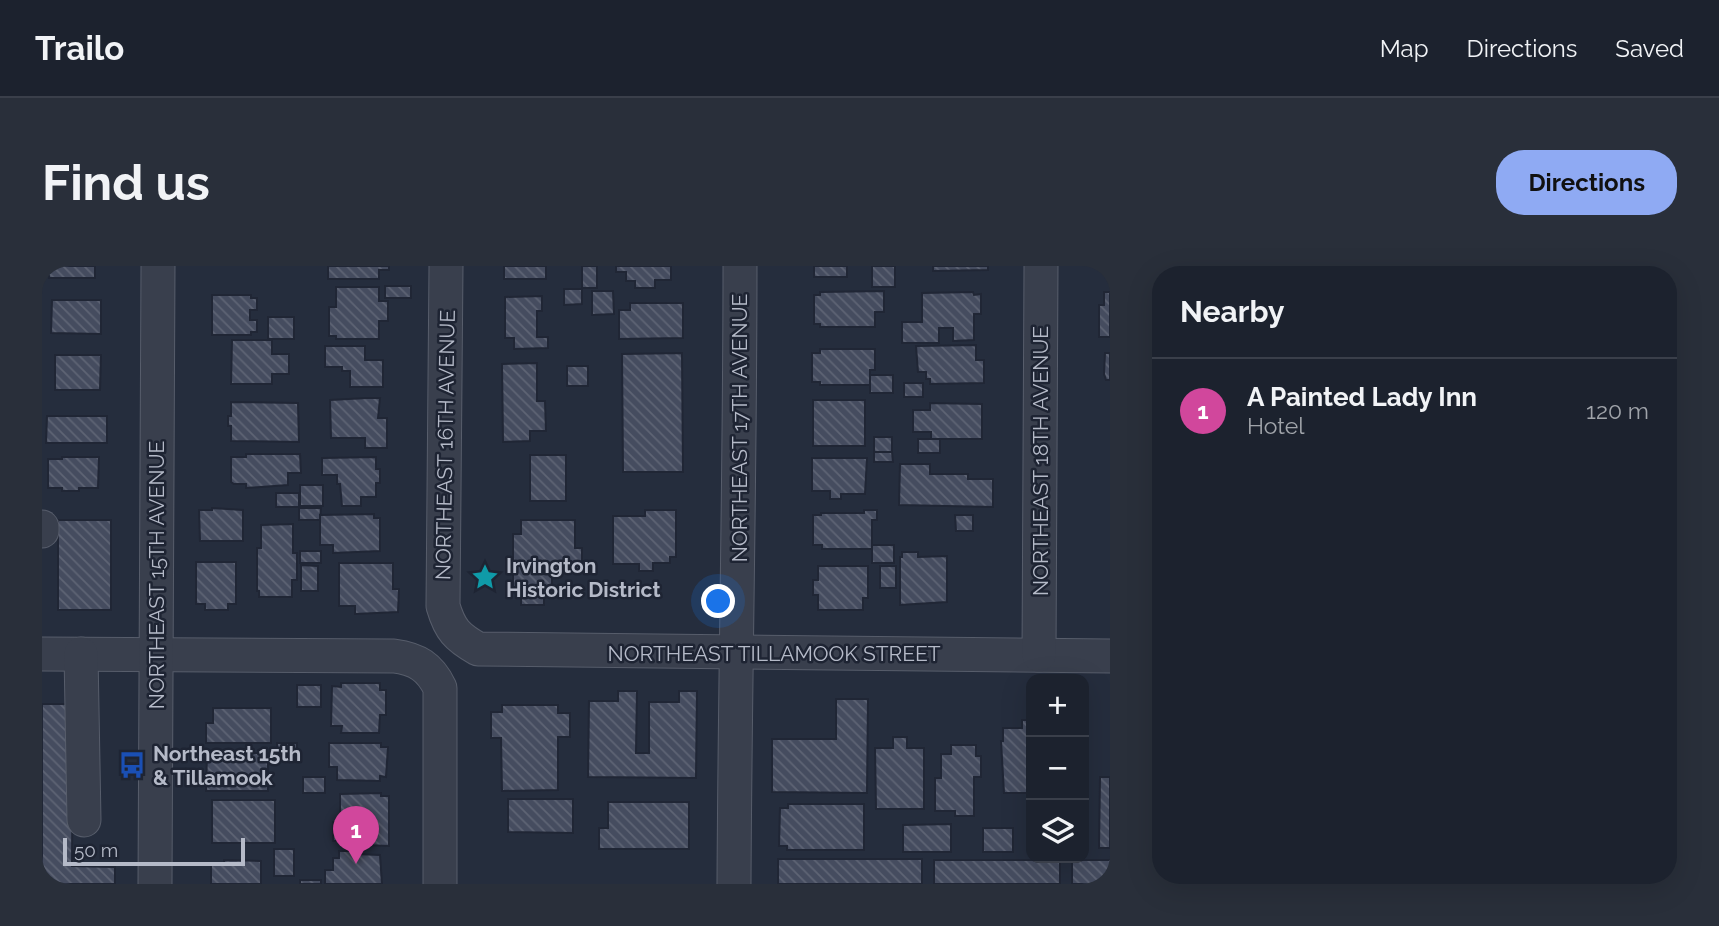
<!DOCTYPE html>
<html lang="en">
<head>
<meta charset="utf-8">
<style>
	:root { --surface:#1c222e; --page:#292f3a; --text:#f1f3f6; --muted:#a0a4aa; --line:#3a3f4a; --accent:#8faaf3 }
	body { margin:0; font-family:Raleway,sans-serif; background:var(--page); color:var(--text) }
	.controls { position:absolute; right:21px; bottom:21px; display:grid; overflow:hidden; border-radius:14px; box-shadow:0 7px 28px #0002 }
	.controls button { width:63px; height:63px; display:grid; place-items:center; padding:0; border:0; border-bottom:2px solid var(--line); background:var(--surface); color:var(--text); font:35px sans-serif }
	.scale { position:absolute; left:21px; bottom:18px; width:182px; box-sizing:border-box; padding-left:7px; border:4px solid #b5bac8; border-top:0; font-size:19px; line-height:24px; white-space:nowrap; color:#b5bac8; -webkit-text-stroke:5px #1e2433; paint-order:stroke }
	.you { position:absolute; left:677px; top:336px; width:24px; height:24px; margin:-18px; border:5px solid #fff; border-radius:50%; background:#1a73e8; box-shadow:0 0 0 10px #1a73e833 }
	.badge { display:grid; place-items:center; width:46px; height:46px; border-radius:50%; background:var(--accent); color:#fff; font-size:23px; font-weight:700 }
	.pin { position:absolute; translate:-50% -58px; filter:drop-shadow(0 2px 4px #0008) }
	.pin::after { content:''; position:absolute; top:37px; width:24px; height:21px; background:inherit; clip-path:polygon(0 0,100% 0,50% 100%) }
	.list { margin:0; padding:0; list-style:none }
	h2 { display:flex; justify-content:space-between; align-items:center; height:91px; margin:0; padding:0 28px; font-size:30px }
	h2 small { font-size:23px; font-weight:400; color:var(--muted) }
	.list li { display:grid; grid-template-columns:46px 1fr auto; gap:21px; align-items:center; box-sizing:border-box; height:105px; padding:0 28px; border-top:2px solid var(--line) }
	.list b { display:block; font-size:26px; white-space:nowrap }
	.list p { margin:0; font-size:23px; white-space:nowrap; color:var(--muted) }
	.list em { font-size:23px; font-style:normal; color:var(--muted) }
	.icon { flex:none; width:38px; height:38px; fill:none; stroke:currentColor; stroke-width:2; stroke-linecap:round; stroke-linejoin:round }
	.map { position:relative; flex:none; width:1068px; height:618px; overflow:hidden; border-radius:28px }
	header { display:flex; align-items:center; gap:42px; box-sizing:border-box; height:98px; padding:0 35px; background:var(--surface); border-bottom:2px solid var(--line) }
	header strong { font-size:33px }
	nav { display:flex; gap:38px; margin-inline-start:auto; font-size:24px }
	.intro { display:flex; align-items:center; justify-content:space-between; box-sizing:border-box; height:168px; padding:0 42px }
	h1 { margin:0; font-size:49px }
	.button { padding:18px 32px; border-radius:28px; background:var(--accent); color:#111; font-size:24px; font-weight:700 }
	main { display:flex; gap:42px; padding:0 42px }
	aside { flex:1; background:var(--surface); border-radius:28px; box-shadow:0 7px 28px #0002 }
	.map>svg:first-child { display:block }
	.building { fill:url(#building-back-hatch); stroke:#202635; stroke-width:2 }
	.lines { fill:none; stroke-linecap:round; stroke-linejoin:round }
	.minor-casing { stroke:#575d6b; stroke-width:35 }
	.minor { stroke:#393f4d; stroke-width:33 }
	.labels { text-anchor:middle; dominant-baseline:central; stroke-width:5; stroke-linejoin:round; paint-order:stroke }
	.street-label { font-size:21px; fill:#b5bac8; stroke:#1e2433 }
	.poi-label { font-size:21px; font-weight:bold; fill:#b5bac8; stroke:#1e2433; text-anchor:start }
</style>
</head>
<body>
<header>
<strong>Trailo</strong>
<nav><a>Map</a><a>Directions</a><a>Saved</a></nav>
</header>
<div class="intro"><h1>Find us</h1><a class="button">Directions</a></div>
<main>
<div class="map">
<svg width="1068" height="618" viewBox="0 0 1068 618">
	<defs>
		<pattern id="building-back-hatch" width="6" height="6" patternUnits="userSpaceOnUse" patternTransform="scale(1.75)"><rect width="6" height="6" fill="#454c5f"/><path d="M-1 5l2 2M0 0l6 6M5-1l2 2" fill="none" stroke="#5e6474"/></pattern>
	</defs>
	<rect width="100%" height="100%" fill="#252d3d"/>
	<g class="building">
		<rect x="7" y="0" width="46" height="12"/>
		<path d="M286,0h61v4h-10v9h-51z"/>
		<rect x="462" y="0" width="42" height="13"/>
		<rect x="540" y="0" width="15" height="22"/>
		<path d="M574,0h55v14h-16v8h-20v-7h-9v-9h-10z"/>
		<rect x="772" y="0" width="33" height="11"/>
		<rect x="830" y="0" width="23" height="21"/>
		<path d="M891,0h55v4l-55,1z"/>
		<rect x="343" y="20" width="26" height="12"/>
		<path d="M294,21h43v14h9v20h-9v18h-43v-3h-7v-29h7z"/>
		<path d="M522,23h18v15l-18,1z"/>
		<path d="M550,25h21l1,23 -22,1z"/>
		<path d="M842,25v21h-9v15h-55v-3h-6v-29h6v-3z"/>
		<path d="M931,26l1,3 7,-1v20h-7v26l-21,1v-13h-14v15h-37v-21h20v-29z"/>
		<path d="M1062,26h6v45h-11v-32h5z"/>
		<path d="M170,29h39v3h6v12h-7v10h7v12h-6v3h-39z"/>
		<path d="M500,30v15h-5v26h11v11l-34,1v-11h-9v-41z"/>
		<path d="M10,34h49v34l-50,-1z"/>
		<path d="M588,37h53v35l-64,1v-29h11z"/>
		<rect x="226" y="51" width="26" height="22"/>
		<path d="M190,74h40v14h17v20h-17v10h-41z"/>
		<path d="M934,79v15h8v23l-54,1v-5h-4v-7h-8l-2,-26z"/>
		<path d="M283,80h40v14h18v27h-33v-16h-8v-4h-17z"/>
		<path d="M778,83h55v21h-5v15h-50v-3h-8v-29h8z"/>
		<path d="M640,87l1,119h-60l-1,-118z"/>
		<path d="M1063,87h5v27h-4l-2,-6z"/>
		<path d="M13,89h46l-1,35h-45z"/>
		<path d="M495,97v38h8l1,30h-16v10l-27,1 -1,-78z"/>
		<rect x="525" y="100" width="21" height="20"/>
		<rect x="828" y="109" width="23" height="18"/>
		<rect x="862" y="117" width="19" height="14"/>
		<path d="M325,132h13l-2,20h9v30h-22v-10h-34l-1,-38z"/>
		<rect x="771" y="134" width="52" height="46"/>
		<path d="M189,136l67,1 1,39 -68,-1v-15h-3v-10h3z"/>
		<path d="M888,137l52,1v35h-51v-7h-18v-22h17z"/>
		<path d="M5,150h60v27h-61z"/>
		<rect x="832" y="171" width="18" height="15"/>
		<rect x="876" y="173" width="22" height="14"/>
		<path d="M832,186h18l1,10h-19z"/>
		<path d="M204,188h54l1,19h-13v12l-42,3v-4h-12l-3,-2v-25h15z"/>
		<rect x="488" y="189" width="36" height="46"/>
		<path d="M20,191h37l-1,31h-19v3h-17v-3h-14v-29h14z"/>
		<path d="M334,191v12h4v14h-4v14h-15v9h-19l-2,-22h-3v-9h-15v-17z"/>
		<path d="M770,192h55l-2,36h-24v5h-11v-8h-18z"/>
		<path d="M858,198h30v10h38v5h25v28l-94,-2z"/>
		<rect x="258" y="219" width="23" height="21"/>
		<rect x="234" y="227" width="23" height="14"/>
		<path d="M170,242l31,2v31h-43l-1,-31h13z"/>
		<path d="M257,242h22l-1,12h-21z"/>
		<path d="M603,244h31v47h-6v6h-17v8h-14v-7h-26v-48h32z"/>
		<path d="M822,244h13v10h-5v29h-50v-4h-9v-30h8v-2h43z"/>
		<path d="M332,248v4h6v33l-47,2v-8h-13v-30z"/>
		<path d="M913,249h18v16h-17z"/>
		<rect x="16" y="254" width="53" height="90"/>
		<path d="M479,254h54v28h7v23h-30v18h-8v16h-23v-15h-8v-56h8z"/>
		<path d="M251,258v29h4v27h-5v17h-33v-6h-2v-43h4v-23z"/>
		<rect x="830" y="279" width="22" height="18"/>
		<rect x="258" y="285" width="21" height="12"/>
		<path d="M860,286h16v5l29,-1v46l-47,3v-48h2z"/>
		<path d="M154,296h40v42h-8v6h-23v-6h-9z"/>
		<path d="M297,297h54v26h6l-1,23 -43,2v-8h-16z"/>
		<path d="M259,299l17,1v25h-17z"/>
		<path d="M776,300h50v32h-5v12h-45v-15h-5v-15h5z"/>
		<rect x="838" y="300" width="16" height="22"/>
		<path d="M299,417h39v7h6v25h-6l-1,18h-38l1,-7h-11l1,-40 9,1z"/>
		<rect x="255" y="419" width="24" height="22"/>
		<path d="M576,425h19l-1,62h13v-51h30v-11h18l-1,87 -108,-1 1,-76h29z"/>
		<path d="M794,433h32l-1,94 -95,-1v-53h64z"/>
		<path d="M0,438h31l-1,162 43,1v17h-73z"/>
		<path d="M460,439h56v8h12v24h-12v53l-56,1 -1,-53h-10v-26h11z"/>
		<path d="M171,442h58v35h-65v-20h7z"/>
		<path d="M980,454h9v73h-27l-3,-52h2v-13h19z"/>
		<path d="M851,471h14v11h17v61h-48l-1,-61h18z"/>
		<rect x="235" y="477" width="20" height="16"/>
		<path d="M287,477h52v4h7l-2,30 -6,-1v5l-43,-1v-13h-8z"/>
		<path d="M909,479h25v11h5v21h-7v39h-19v-5h-20v-33h6v-24h10z"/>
		<path d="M165,487h61v38h-62z"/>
		<rect x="261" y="511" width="22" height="16"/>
		<path d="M1058,511h10v71h-11z"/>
		<path d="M339,527v3h8v50l-49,-2v-3h-7v-19h7v-28z"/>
		<path d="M466,533h65v34l-65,-1z"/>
		<rect x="170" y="534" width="63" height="43"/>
		<path d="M566,536h81v47h-90v-21h9z"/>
		<path d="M746,538h76v46h-77v-4h-8l1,-38h8z"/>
		<path d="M909,558v28h-48v-27z"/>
		<rect x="941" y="562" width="30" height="24"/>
		<rect x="232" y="583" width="20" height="27"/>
		<path d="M297,585h18v3l23,1 2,29h-57v-14h8v-12h6z"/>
		<rect x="736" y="593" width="144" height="25"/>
		<path d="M182,594l37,1v23h-50v-19h13z"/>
		<rect x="892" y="594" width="126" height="24"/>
		<rect x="1030" y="594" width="38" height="24"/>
		<rect x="258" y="614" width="21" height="4"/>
	</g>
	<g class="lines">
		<defs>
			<g id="minor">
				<path d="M404,0l-3,340c7,24 14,31 35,43l632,7"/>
				<path d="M0,265v-4"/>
				<path d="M0,388l352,2c23,3 36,11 46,32v196"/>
				<path d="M39,388l3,166"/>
				<path d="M997,389l2,-389"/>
				<path d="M113,618l3,-618"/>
				<path d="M692,618c1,-206 6,-412 6,-618"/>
			</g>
		</defs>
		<use href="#minor" class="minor-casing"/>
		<use href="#minor" class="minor"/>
	</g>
	<defs>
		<symbol id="sight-bare" viewBox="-9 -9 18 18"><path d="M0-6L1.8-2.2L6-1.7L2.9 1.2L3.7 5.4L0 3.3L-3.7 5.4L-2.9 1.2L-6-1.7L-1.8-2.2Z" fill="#0f9aa8" stroke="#1e2433" stroke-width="2.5" paint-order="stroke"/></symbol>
		<symbol id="bus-bare" viewBox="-9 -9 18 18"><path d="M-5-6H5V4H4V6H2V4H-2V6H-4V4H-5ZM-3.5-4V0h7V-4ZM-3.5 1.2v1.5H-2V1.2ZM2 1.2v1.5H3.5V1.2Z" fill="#1a4fb4" stroke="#1e2433" stroke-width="2.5" paint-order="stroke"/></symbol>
	</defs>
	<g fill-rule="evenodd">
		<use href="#sight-bare" x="424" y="292" width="38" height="38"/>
		<use href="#bus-bare" x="71" y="480" width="38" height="38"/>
	</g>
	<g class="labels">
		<g class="street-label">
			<text transform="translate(697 162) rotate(-90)">NORTHEAST 17TH AVENUE</text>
			<text transform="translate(403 179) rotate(-89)">NORTHEAST 16TH AVENUE</text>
			<text transform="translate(998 195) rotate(-90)">NORTHEAST 18TH AVENUE</text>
			<text transform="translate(114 309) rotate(-90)">NORTHEAST 15TH AVENUE</text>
			<text x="732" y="387">NORTHEAST TILLAMOOK STREET</text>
		</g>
		<g class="poi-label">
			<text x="464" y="299">Irvington<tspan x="464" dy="24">Historic District</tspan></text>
			<text x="111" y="487">Northeast 15th<tspan x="111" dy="24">&amp; Tillamook</tspan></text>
		</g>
	</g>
</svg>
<div class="controls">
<button>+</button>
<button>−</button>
<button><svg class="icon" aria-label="layers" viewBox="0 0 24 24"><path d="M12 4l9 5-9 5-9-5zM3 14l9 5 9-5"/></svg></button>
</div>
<div class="scale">50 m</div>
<div class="you"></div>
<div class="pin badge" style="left:314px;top:598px;background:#d1479c">1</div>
</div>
<aside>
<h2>Nearby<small></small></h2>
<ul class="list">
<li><span class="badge" style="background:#d1479c">1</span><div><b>A Painted Lady Inn</b><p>Hotel</p></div><em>120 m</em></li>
</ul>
</aside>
</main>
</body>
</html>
